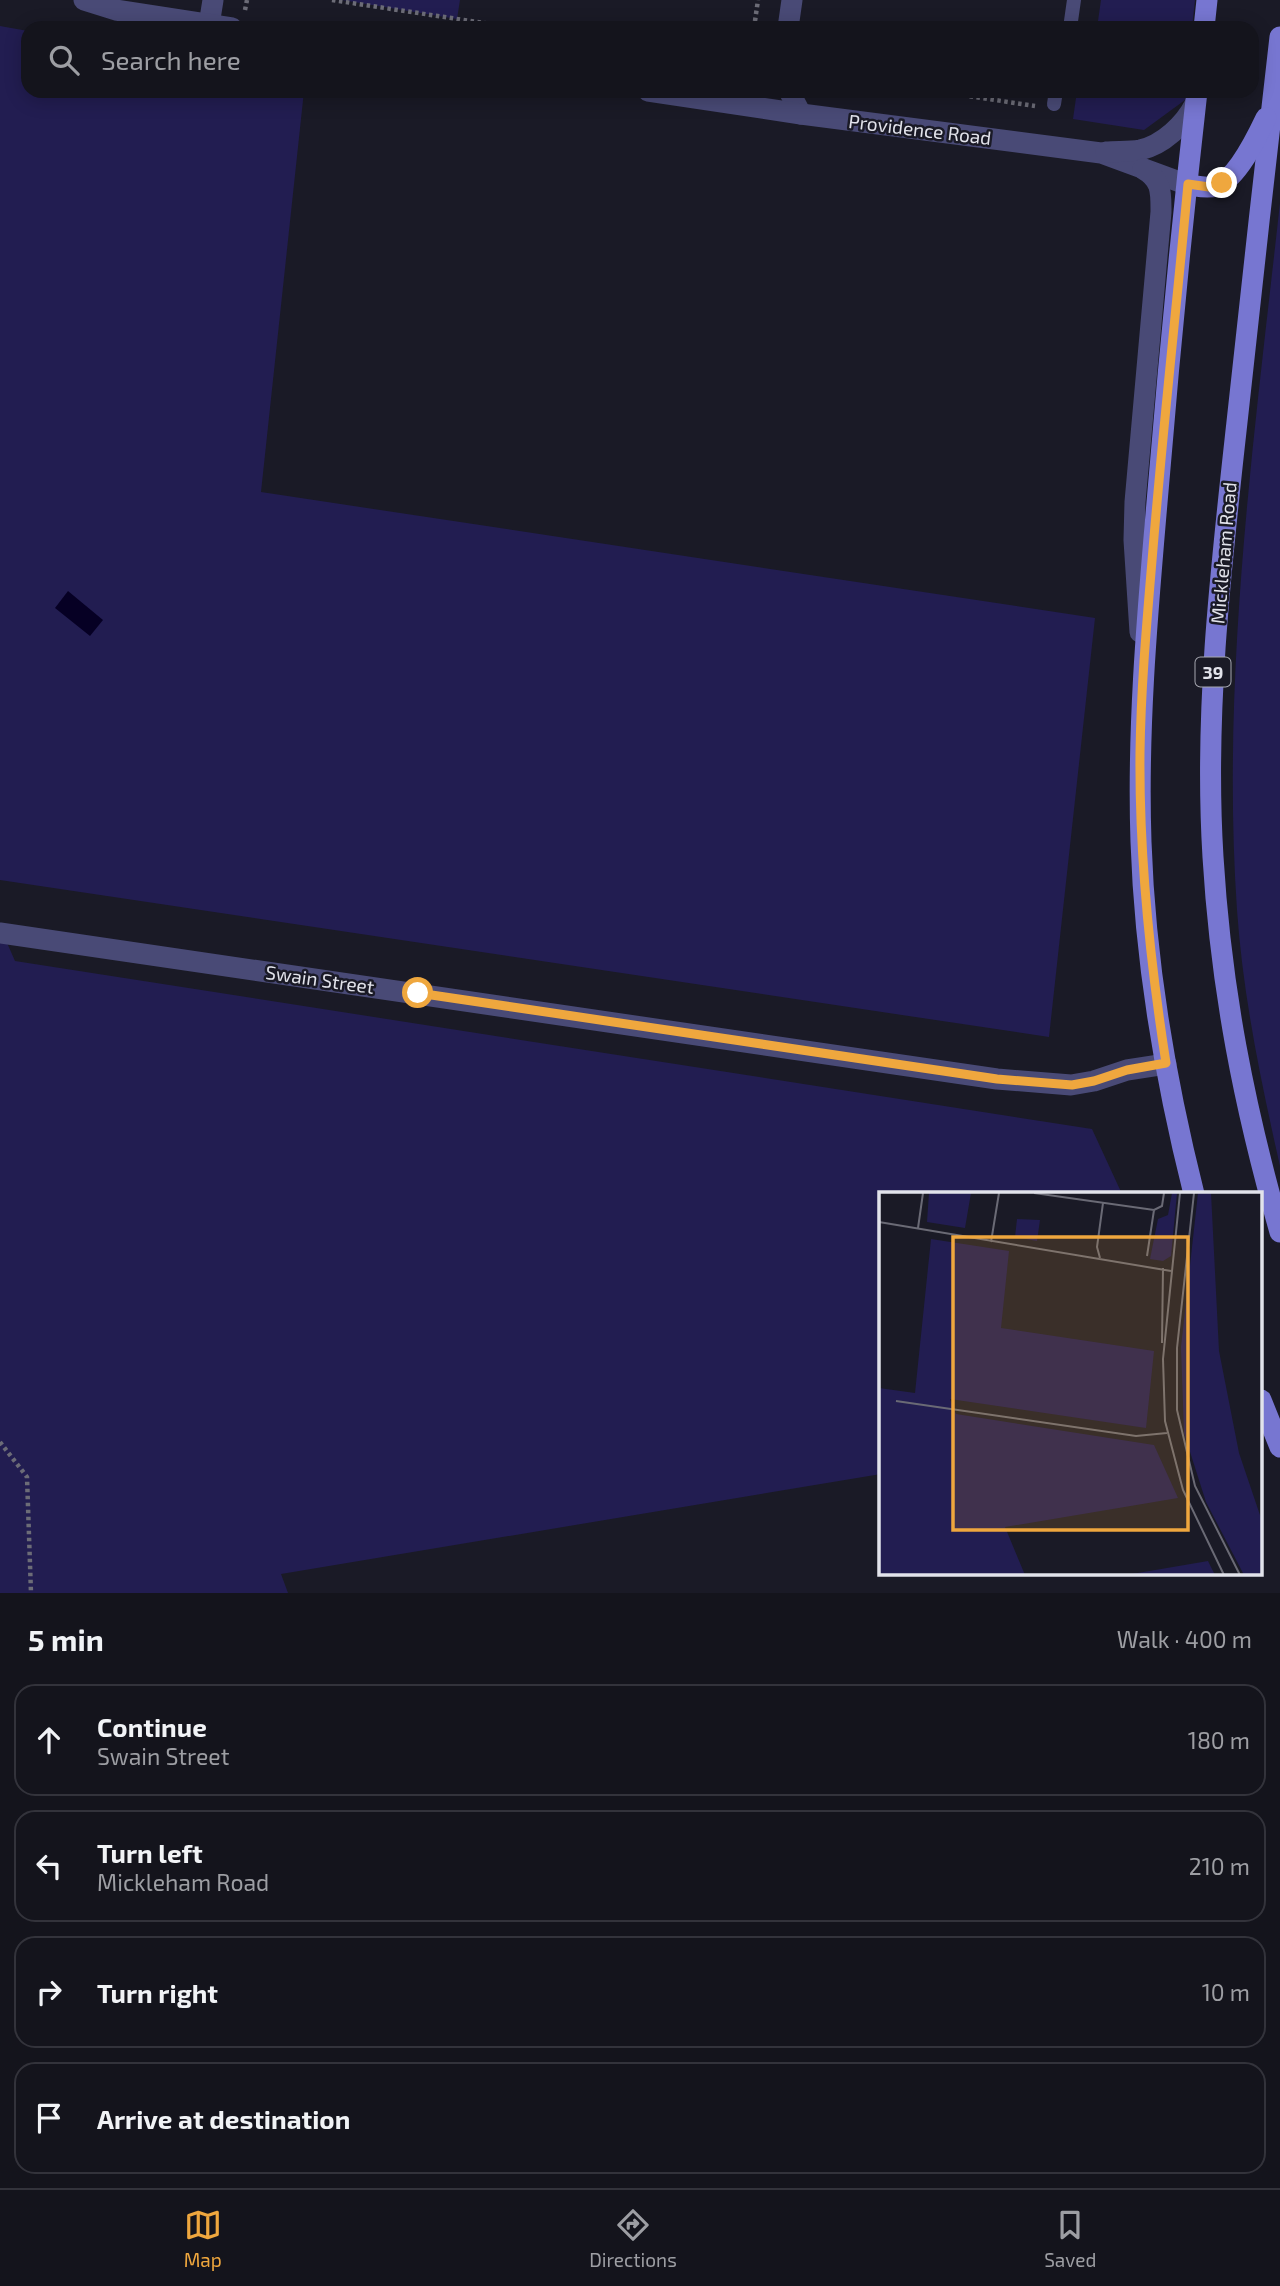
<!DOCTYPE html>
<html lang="en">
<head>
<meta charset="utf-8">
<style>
	:root { --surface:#14141c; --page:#1d1d25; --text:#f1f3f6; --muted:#9d9ea3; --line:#33333b; --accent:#efa73e }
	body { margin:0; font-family:"Exo 2",sans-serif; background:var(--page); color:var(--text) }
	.stop { position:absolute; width:21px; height:21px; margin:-16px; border:5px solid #efa73e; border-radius:50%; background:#fff }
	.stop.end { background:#efa73e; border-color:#fff; box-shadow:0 2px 7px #0008 }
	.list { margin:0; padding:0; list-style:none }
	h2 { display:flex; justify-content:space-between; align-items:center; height:91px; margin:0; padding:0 28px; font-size:30px }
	h2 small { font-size:23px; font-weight:400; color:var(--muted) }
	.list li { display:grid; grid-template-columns:46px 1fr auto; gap:21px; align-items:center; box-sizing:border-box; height:112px; margin:0 14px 14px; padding:0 14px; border:2px solid var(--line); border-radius:21px }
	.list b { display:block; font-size:26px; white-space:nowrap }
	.list p { margin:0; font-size:23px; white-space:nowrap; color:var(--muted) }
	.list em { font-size:23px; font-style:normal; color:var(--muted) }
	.icon { flex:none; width:38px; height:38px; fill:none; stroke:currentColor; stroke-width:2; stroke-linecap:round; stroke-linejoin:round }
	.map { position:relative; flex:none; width:1280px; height:1593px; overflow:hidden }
	.search { position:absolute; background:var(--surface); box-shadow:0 4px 18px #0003; left:21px; right:21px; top:21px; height:77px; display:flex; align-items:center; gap:18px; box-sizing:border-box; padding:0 24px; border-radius:21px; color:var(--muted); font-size:26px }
	.sheet { height:595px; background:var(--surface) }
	nav { display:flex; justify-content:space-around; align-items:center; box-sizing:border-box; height:98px; border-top:2px solid var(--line); background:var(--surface); font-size:19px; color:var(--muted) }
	nav a { display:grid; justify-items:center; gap:4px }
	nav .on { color:var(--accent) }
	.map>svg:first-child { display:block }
	.green { fill:#221d51 }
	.water { fill:#060024 }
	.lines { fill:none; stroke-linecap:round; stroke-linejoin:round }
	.path { stroke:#6c6c77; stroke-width:4.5; stroke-dasharray:3.5 3.5; stroke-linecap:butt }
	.service { stroke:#494a76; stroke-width:14 }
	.minor { stroke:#494a76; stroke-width:21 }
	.tertiary { stroke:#494a76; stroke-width:21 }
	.primary { stroke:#7776d1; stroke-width:21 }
	.route { stroke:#efa73e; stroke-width:9 }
	.labels { text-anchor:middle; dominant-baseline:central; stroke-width:5; stroke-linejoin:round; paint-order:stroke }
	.shield { fill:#1a1a26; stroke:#a6a7b0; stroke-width:2 }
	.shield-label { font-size:18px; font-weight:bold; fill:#e2e3eb }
	.street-label { font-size:19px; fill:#e2e3eb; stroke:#1a1a26 }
	.inset-road { fill:none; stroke:#6a6a75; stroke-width:2 }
	.view { fill:#efa73e; fill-opacity:0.15; stroke:#efa73e; stroke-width:3.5 }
	.inset-edge { fill:none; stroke:#e2e3eb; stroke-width:3.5 }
</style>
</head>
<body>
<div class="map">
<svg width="1280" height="1593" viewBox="0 0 1280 1593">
	<rect width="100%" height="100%" fill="#1a1a26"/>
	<g class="green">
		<path d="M342,0h118l-3,19z"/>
		<path d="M1101,0h94l-3,28h-95z"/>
		<path d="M0,26l28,5v60h276l-43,401 834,126 -46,419 -1049,-157z"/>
		<path d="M1077,91h109l-1,9 -41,30 -71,-11z"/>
		<path d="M1280,203v963c-19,-84 -37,-170 -43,-256 -16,-236 17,-472 43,-707z"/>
		<path d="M0,927l15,34 1077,168 30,65h-241v280l-600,100 7,19h-288z"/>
	</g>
	<path class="water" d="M68,591l35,29 -13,16 -35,-28z"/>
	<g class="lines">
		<g class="path">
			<path d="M332,0l185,28"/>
			<path d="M245,10l2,-10"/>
			<path d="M754,28l4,-28"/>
			<path d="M935,91l100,15"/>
			<path d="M0,1442l27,35 4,116"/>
		</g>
		<g class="service">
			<path d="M1070,28l4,-28"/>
			<path d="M1054,104l2,-13"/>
		</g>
		<g class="minor">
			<path d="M209,25l4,-25"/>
			<path d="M788,28l4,-28"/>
			<path d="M789,91l12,23"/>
			<path d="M0,933l997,146 74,6 23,-4 33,-11 39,-6"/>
		</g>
		<g class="tertiary">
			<path d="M84,0l32,10 116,18"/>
			<path d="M648,91l153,23 300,39 87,32"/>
			<path d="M1106,152c11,-1 23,0 34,-2 23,-5 45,-26 55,-46"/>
			<path d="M1140,632l-6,-92 1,-38 26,-290c0,-20 1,-32 -18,-43"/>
		</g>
		<g class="primary">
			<path d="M1204,28l3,-28"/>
			<path d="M1280,37c-15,128 -29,257 -43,385 -16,145 -33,290 -24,435 8,132 31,249 67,375"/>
			<path d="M1188,185c9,1 19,4 28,1 21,-7 41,-49 50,-68"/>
			<path d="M1194,1194c-29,-115 -49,-234 -53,-352 -4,-118 7,-234 17,-351 11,-133 24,-267 39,-400"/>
			<path d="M1261,1400l19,47"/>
		</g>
	</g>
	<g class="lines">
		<path class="route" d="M418,993l579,86 75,6 22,-4 33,-11 39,-7c-16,-102 -27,-205 -26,-310 1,-72 8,-144 14,-216 10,-118 23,-235 34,-353l21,3 13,-4"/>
	</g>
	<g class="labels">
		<rect class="shield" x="1195.5" y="657.5" width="35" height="29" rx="5"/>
		<g class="shield-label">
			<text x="1213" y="672">39</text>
		</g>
		<g class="street-label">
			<text transform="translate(920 129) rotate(7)">Providence Road</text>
			<text transform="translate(1223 553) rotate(-85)">Mickleham Road</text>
			<text transform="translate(320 979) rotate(8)">Swain Street</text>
		</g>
	</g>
	<g transform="translate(879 1192)">
		<rect width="383" height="383" fill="#1a1a26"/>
		<path d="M50,1h42l-6,35 -38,-6zM293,1h5l-6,63 -8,5 -13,-2 8,-40 10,-4zM319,1h13l8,158 20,102 23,68v54h-18l-38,-73 -22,-69 -3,-86zM138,27l23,1 -3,21 -22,-4zM52,47l78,12 -8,77 153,23 -8,77 -196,-29 6,15 198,31 24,53 -173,29 20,48h-146v-187l36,5zM329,369l7,14h-89z" fill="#221d51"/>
		<path class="inset-road" d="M155,1l120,17 8,-4 2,-13M301,1l-17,166 2,62 18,69 41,85M315,1l-17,155v62l18,76 45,89M0,30l292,49M39,36l5,-35M112,50l8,-49M268,64l7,-46M221,66l-3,-11 6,-44M283,151l1,-75M17,209l240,35 31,-3"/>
		<path class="view" d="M74,45h235v293h-235z"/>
		<rect width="383" height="383" class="inset-edge"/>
	</g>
</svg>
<div class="stop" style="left:418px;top:993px"></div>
<div class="stop end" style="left:1222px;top:183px"></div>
<div class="search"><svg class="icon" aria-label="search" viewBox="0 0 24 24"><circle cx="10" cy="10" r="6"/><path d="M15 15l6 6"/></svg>Search here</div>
</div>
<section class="sheet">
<h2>5 min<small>Walk · 400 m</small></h2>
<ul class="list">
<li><svg class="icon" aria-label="ahead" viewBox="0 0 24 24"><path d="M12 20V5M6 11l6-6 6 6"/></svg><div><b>Continue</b><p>Swain Street</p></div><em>180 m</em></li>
<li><svg class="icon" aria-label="left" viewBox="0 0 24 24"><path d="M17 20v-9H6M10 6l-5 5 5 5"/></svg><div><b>Turn left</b><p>Mickleham Road</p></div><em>210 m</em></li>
<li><svg class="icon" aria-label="right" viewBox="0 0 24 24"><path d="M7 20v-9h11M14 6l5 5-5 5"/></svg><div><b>Turn right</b></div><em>10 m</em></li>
<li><svg class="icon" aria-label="arrive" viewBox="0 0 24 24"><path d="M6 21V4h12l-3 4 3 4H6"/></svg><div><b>Arrive at destination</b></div></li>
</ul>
</section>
<nav>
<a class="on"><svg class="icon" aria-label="map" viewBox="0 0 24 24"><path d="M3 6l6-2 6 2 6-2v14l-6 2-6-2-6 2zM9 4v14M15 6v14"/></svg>Map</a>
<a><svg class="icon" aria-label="directions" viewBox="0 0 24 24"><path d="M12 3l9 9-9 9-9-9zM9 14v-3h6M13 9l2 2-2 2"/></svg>Directions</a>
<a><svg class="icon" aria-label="saved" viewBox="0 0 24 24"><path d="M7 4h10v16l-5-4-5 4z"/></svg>Saved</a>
</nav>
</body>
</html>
